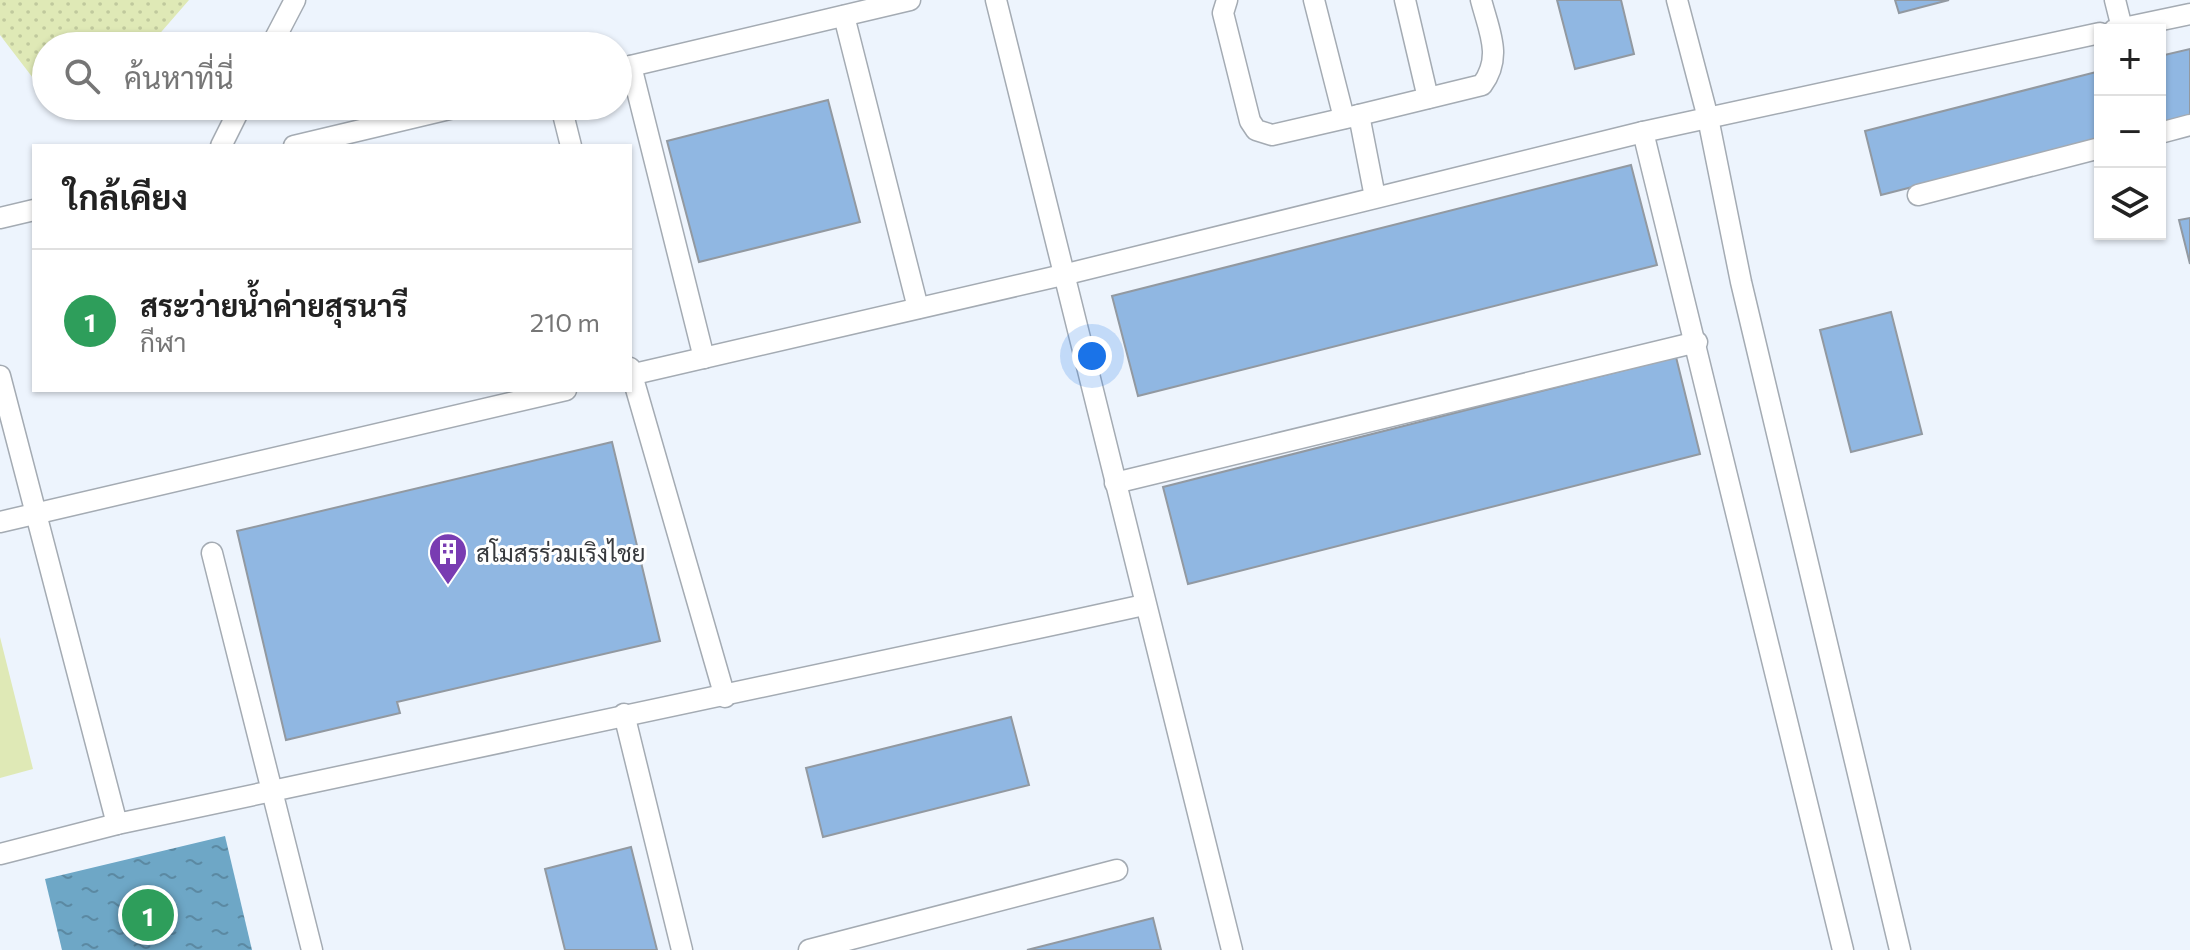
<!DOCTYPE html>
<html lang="th">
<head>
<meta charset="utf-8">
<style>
	:root { --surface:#fff; --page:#f2f2f2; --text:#222; --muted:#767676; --line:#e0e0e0; --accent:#1a73e8 }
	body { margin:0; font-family:Commissioner,Sarabun,sans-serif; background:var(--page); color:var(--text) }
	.controls { position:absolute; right:24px; top:24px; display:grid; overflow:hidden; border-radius:0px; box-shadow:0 2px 6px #0004 }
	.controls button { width:72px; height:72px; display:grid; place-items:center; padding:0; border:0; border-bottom:2px solid var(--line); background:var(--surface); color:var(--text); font:40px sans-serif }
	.you { position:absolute; left:1092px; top:356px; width:28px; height:28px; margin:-20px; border:6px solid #fff; border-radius:50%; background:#1a73e8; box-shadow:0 0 0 12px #1a73e833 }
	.badge { display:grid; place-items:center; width:52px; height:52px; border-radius:50%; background:var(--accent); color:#fff; font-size:26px; font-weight:700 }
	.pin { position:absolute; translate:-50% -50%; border:4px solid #fff; box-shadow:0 2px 8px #0006 }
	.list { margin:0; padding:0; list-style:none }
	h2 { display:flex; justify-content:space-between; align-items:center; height:104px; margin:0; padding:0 32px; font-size:34px }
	h2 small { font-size:26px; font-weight:400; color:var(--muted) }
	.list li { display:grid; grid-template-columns:52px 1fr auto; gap:24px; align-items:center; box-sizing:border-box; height:144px; padding:0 32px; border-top:2px solid var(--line) }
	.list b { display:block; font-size:30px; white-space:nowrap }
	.list p { margin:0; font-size:26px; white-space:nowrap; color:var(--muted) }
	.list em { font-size:26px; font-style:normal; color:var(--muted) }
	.icon { flex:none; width:44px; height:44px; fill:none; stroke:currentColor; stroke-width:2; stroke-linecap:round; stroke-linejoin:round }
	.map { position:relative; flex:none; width:2190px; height:950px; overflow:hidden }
	.search { position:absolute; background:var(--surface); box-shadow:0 2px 6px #0004; left:32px; top:32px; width:600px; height:88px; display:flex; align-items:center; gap:20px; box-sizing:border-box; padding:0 28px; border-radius:44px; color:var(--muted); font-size:30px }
	.panel { position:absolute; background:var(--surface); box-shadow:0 2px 6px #0004; left:32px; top:144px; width:600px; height:248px; border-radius:0px }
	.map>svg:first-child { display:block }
	.grass { fill:url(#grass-dots) }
	.pitch { fill:#dfe9b6 }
	.water { fill:url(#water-ripples) }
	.building { fill:#90b7e2; stroke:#9299a1; stroke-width:2 }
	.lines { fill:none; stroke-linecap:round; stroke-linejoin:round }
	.service-casing { stroke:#a4abb3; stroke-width:23 }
	.service { stroke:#fff; stroke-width:20 }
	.labels { text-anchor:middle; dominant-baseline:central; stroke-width:6; stroke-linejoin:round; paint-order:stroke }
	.poi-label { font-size:24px; fill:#37393d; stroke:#fff; text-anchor:start }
</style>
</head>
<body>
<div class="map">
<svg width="2190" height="950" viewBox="0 0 2190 950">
	<defs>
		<pattern id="grass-dots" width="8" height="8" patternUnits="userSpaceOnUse" patternTransform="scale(2)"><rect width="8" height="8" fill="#dfe9b6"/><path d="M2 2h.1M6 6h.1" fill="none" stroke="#c0c99d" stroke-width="1.8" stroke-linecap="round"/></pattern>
		<pattern id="water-ripples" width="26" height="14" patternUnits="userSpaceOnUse" patternTransform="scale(2)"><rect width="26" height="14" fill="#6ea7c6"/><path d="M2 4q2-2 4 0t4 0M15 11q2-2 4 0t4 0" fill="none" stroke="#5b89a2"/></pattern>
	</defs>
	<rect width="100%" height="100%" fill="#edf4fd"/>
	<path class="grass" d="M0,0h189l-40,46h-103v49l-46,-60z"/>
	<path class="pitch" d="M0,637l33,132 -33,9z"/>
	<path class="water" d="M225,836l27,114h-190l-17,-71z"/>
	<g class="building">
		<path d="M1557,0h64l13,54 -59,15z"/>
		<path d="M1895,0h54l-50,13z"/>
		<path d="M2190,49v68l-30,7v-68z"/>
		<path d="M2100,71v68l-219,56 -16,-64z"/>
		<path d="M828,100l32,122 -161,40 -32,-121z"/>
		<path d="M1631,165l26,100 -519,131 -26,-100z"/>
		<path d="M2190,218v46l-11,-44z"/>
		<path d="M1891,312l31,122 -71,18 -31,-122z"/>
		<path d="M1676,357l24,97 -512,130 -25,-97z"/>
		<path d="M612,442l48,199 -263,61 3,11 -114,27 -49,-209z"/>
		<path d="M1011,717l18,68 -206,52 -17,-69z"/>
		<path d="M631,847l26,103h-92l-20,-81z"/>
		<path d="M1153,918l8,32h-134z"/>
	</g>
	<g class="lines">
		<defs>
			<g id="service">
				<path d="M996,0l236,950"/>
				<path d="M1227,0l-4,13 27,108 6,9 16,5 87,-20 16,82"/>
				<path d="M1314,0l30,118"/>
				<path d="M1405,0l23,98"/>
				<path d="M1677,0l31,118 33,164 159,668"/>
				<path d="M2115,0l7,28"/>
				<path d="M844,16l74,292"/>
				<path d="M2114,30l76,-16"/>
				<path d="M271,46l24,-46"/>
				<path d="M631,66l73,292"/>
				<path d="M618,69l292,-69"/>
				<path d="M561,106l10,40"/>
				<path d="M1359,115l123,-30c21,-28 7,-54 -1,-85"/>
				<path d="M1643,132l200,818"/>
				<path d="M2160,133l30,-8"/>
				<path d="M221,146l20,-40"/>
				<path d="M294,146l168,-40"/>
				<path d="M1918,195l182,-47"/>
				<path d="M0,218l34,-8"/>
				<path d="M630,368l95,329"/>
				<path d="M630,375l437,-101 576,-142 457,-99"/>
				<path d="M0,376l117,448 155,-33 -60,-238"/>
				<path d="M1115,483l582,-141"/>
				<path d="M0,522l566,-132"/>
				<path d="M624,714l58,236"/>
				<path d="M0,854l117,-30"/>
				<path d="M312,950l-40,-159c291,-63 582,-122 872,-186"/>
				<path d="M809,950l308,-80"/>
			</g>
		</defs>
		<use href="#service" class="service-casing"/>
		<use href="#service" class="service"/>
	</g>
	<defs>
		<symbol id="building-pin" viewBox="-11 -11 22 30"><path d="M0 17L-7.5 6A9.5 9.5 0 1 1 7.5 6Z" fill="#793cb2" stroke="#fff"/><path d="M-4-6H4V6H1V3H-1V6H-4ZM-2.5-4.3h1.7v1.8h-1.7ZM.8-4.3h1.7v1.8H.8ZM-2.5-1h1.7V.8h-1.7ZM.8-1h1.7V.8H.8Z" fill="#fff"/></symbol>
	</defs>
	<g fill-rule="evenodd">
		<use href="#building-pin" x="426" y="530" width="44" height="60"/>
	</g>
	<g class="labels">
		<g class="poi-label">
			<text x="476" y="552">สโมสรร่วมเริงไชย</text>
		</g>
	</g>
</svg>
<div class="controls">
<button>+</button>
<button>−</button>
<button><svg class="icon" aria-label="layers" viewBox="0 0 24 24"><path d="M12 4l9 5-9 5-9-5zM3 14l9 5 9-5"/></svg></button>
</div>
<div class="you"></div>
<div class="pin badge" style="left:148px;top:915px;background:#2e9e5b">1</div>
<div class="search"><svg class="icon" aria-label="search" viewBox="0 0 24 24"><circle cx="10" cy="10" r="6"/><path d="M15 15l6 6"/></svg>ค้นหาที่นี่</div>
<section class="panel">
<h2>ใกล้เคียง<small></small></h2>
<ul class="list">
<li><span class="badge" style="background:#2e9e5b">1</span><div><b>สระว่ายนํ้าค่ายสุรนารี</b><p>กีฬา</p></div><em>210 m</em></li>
</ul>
</section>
</div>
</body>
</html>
